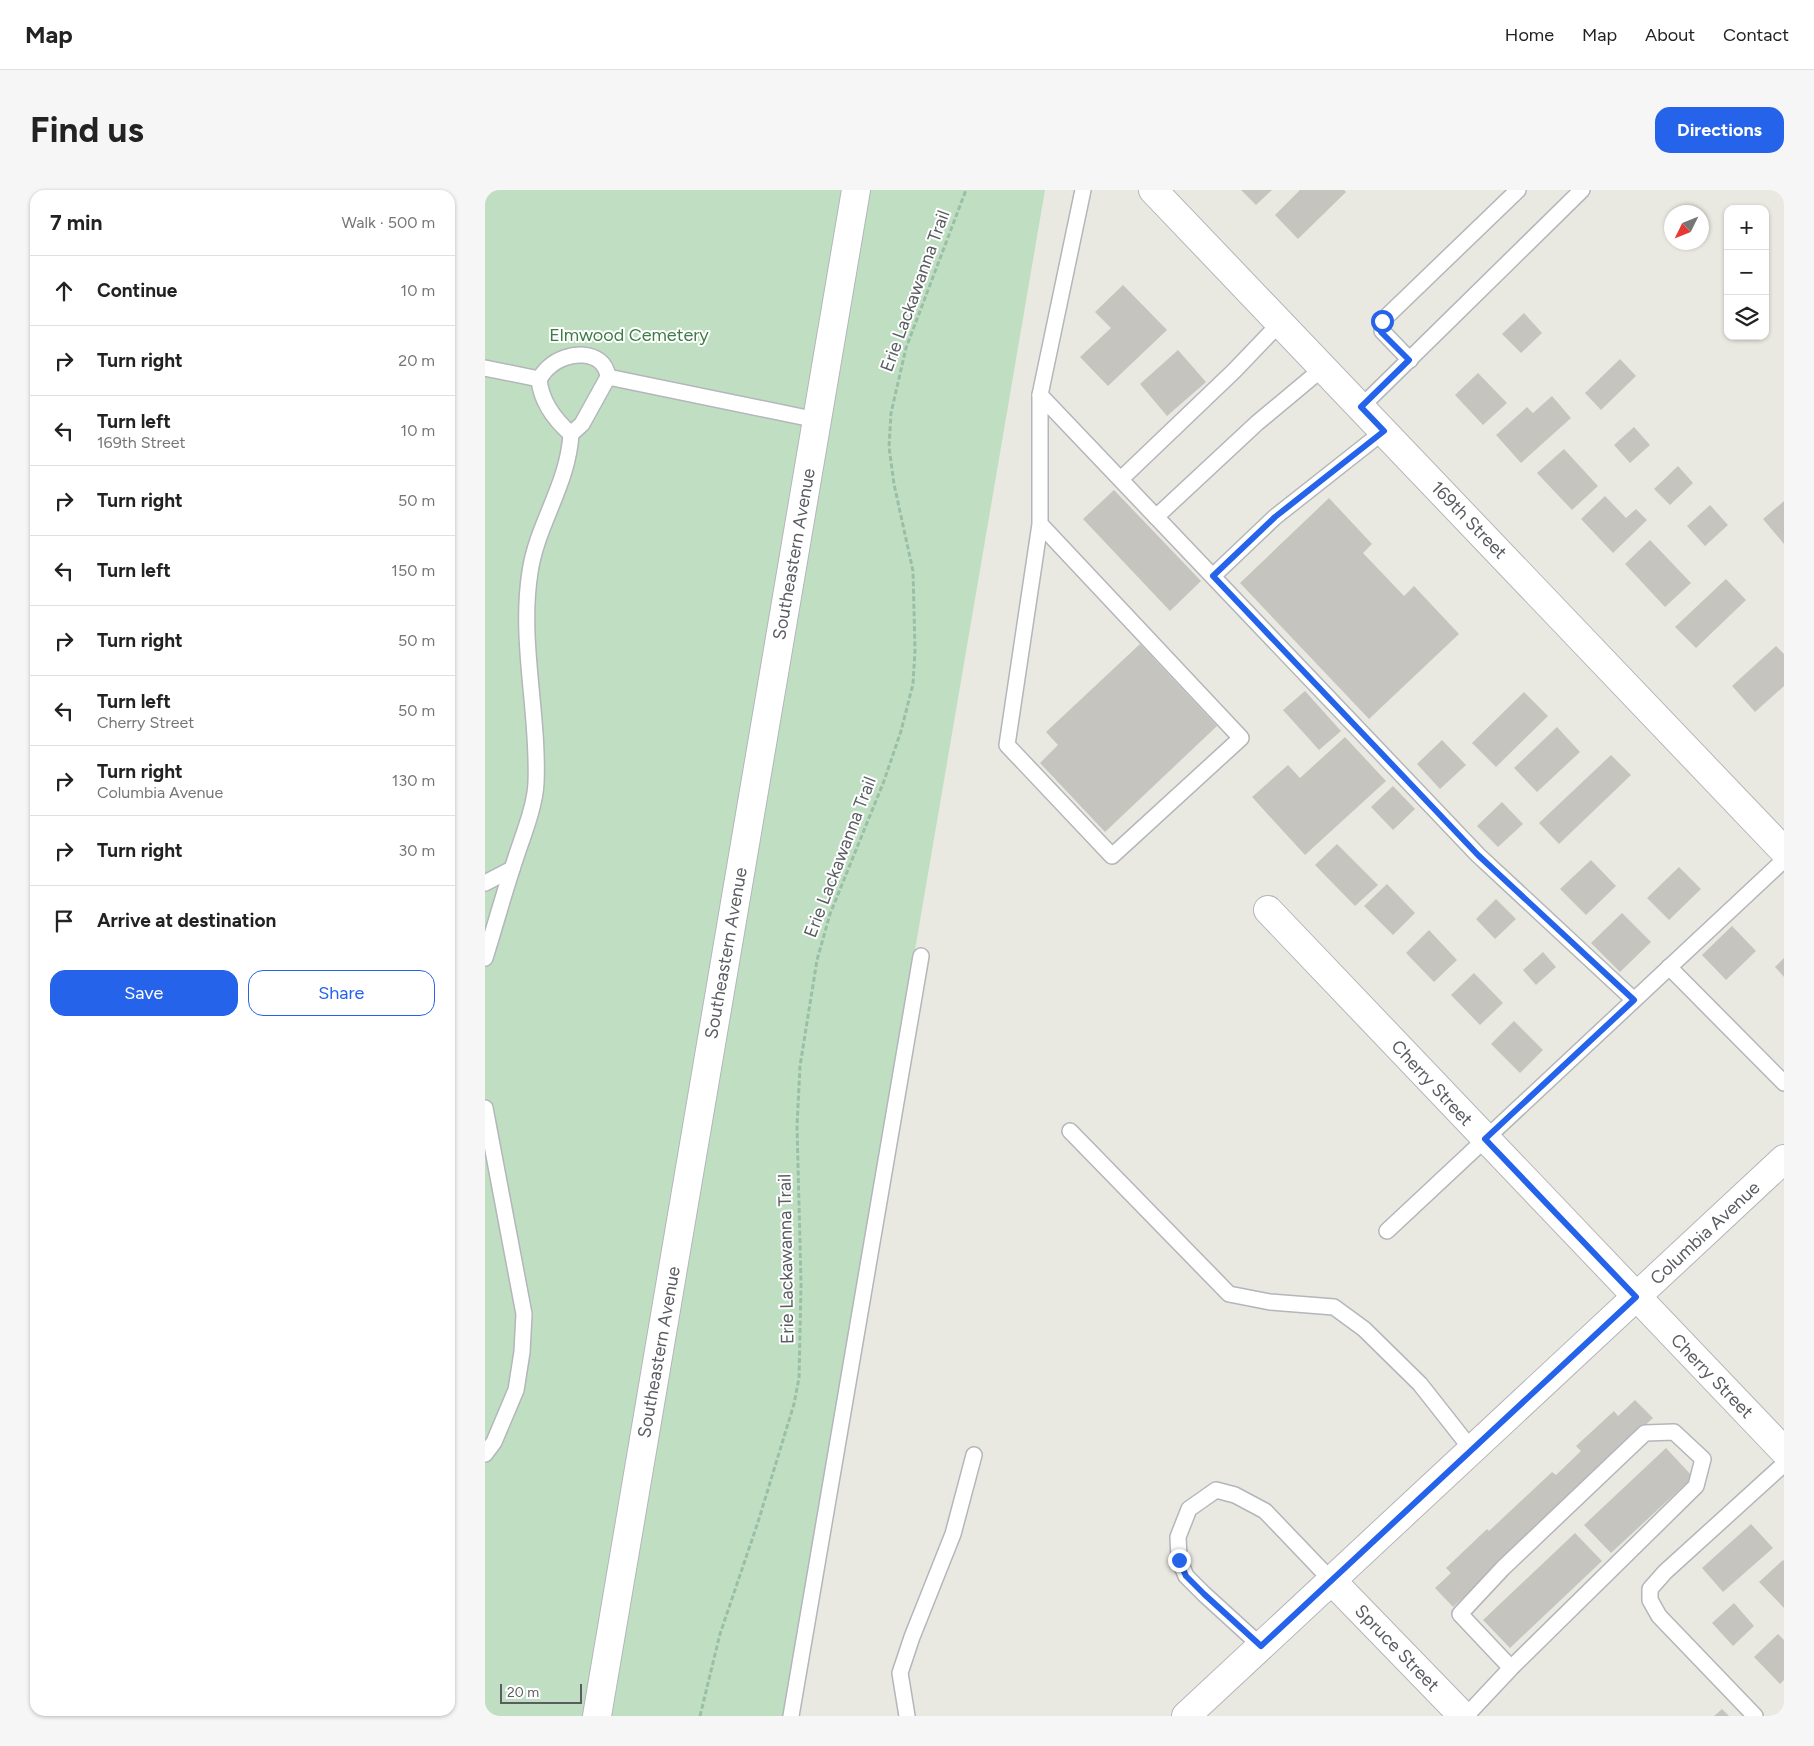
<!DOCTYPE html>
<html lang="en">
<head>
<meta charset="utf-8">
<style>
	:root { --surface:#fff; --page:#f6f6f6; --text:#222; --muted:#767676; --line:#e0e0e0; --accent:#2563eb }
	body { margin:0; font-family:Figtree,sans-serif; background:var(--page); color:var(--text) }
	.controls { position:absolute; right:15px; top:15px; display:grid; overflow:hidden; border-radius:10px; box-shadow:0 1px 4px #0004 }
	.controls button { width:45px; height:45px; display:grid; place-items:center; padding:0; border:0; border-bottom:1px solid var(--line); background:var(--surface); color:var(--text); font:25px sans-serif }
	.compass { position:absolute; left:1179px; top:15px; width:45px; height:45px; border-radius:50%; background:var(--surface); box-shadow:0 1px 4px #0004; rotate:227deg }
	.scale { position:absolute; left:15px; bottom:12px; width:82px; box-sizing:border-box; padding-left:5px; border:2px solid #595c60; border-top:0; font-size:14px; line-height:18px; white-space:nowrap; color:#595c60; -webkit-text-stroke:4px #fff; paint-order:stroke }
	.stop { position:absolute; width:15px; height:15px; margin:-11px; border:4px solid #2563eb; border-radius:50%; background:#fff }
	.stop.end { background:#2563eb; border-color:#fff; box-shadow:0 1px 5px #0008 }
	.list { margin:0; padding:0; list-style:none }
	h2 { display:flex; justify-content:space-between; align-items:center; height:65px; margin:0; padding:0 20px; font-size:21px }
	h2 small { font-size:16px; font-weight:400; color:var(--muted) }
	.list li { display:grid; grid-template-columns:32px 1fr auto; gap:15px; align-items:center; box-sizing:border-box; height:70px; padding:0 20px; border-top:1px solid var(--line) }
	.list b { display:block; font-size:19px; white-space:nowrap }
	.list p { margin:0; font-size:16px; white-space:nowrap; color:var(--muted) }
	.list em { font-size:16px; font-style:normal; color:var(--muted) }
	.actions { display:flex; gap:10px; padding:15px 20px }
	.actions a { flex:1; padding:11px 0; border:1px solid var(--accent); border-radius:15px; text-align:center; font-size:18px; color:var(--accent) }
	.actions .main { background:var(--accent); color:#fff }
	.icon { flex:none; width:28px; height:28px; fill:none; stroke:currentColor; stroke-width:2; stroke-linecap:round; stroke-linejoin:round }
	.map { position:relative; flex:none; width:1299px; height:1526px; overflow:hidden; border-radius:15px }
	header { display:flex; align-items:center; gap:30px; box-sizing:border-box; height:70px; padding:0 25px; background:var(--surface); border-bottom:1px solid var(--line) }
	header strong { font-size:24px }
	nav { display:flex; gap:28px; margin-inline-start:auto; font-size:18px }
	.intro { display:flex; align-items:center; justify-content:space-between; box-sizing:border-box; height:120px; padding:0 30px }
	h1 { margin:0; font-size:35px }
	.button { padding:12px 22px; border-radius:15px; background:var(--accent); color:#fff; font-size:18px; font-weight:700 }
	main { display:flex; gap:30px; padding:0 30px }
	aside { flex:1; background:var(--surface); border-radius:15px; box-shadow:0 1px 4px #0004 }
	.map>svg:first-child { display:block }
	.green { fill:#c0dfc2 }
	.building { fill:#c6c4be }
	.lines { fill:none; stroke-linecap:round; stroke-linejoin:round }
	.service-casing { stroke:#b3b6ba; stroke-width:18 }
	.minor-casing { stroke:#b3b6ba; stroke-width:30 }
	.tertiary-casing { stroke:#b3b6ba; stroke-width:30 }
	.path { stroke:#9abfa7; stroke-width:3; stroke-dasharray:5 2.5; stroke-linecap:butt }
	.service { stroke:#fff; stroke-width:15 }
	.minor { stroke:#fff; stroke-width:28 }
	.tertiary { stroke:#fff; stroke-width:28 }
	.route { stroke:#2563eb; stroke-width:6 }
	.labels { text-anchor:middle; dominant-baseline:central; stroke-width:4; stroke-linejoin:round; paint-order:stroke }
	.street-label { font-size:18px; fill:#595c60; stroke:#fff }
	.park-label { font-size:18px; fill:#3d7b45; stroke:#fff }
</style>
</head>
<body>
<header>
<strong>Map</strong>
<nav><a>Home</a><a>Map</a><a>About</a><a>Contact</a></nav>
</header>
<div class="intro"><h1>Find us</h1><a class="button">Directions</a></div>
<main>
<aside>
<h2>7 min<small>Walk · 500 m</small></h2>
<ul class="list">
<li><svg class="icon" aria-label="ahead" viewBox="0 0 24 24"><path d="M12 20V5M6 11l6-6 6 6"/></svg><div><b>Continue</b></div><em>10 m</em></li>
<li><svg class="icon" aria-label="right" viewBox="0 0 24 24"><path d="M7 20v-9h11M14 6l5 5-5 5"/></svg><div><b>Turn right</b></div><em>20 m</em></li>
<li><svg class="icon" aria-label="left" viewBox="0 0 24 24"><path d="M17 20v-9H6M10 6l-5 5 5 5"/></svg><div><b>Turn left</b><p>169th Street</p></div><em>10 m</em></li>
<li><svg class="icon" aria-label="right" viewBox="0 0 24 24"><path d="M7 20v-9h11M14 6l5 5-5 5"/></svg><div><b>Turn right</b></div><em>50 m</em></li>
<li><svg class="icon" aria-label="left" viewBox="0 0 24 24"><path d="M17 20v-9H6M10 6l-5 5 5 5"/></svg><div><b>Turn left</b></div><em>150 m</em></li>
<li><svg class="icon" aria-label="right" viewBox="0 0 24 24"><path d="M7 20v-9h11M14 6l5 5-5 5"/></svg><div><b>Turn right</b></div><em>50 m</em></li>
<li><svg class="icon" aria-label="left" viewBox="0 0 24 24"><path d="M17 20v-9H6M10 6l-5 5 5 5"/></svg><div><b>Turn left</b><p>Cherry Street</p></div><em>50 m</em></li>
<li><svg class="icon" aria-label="right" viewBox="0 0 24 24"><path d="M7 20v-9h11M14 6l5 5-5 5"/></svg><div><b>Turn right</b><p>Columbia Avenue</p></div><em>130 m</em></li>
<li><svg class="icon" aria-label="right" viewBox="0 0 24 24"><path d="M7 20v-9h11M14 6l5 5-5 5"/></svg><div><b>Turn right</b></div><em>30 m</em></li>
<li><svg class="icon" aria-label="arrive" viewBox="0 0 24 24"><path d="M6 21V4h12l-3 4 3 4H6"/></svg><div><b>Arrive at destination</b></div></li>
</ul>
<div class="actions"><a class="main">Save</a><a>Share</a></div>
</aside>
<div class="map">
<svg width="1299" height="1526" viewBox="0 0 1299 1526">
	<rect width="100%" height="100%" fill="#eae9e1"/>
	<path class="green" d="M0,0h560l-261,1526h-299z"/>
	<g class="building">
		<path d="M756,0h31l-16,15z"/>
		<path d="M815,0h44l2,2 -48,47 -23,-24z"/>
		<path d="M638,95l44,45 -59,56 -28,-29 31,-29 -16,-16z"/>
		<path d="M1039,123l18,20 -21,20 -19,-19z"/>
		<path d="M693,160l28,32 -39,34 -27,-32z"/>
		<path d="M1135,169l16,17 -35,34 -16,-17z"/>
		<path d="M993,183l29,30 -24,22 -28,-30z"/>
		<path d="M1067,206l19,22 -50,45 -25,-28 31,-28 6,6z"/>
		<path d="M1149,237l16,18 -20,18 -16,-18z"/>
		<path d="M1079,259l34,37 -26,24 -35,-37z"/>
		<path d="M1193,276l15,17 -23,22 -16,-16z"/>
		<path d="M629,300l87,91 -31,30 -87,-92z"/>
		<path d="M1120,306l21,22 10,-9 11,11 -34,33 -32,-34z"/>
		<path d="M844,308l43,46 -9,9 41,43 10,-10 45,48 -90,85 -129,-136z"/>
		<path d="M1299,311v43l-21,-25z"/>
		<path d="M1225,315l18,20 -23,21 -18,-20z"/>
		<path d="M1165,350l41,43 -26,24 -40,-43z"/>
		<path d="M1241,389l20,21 -50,48 -21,-21z"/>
		<path d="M655,454l77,82 -112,106 -65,-69 18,-18 -12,-13z"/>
		<path d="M1291,456l8,8v32l-29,26 -23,-26z"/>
		<path d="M820,501l36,40 -22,19 -36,-40z"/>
		<path d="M1039,502l24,24 -52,51 -24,-24z"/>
		<path d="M1072,537l23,25 -43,40 -23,-24z"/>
		<path d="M860,547l41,44 -81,74 -53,-58 36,-32 12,13z"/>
		<path d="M957,550l24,25 -26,24 -23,-25z"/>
		<path d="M1126,565l20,20 -72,69 -20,-21z"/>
		<path d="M908,596l22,23 -22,21 -22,-23z"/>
		<path d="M1017,612l21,22 -25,23 -21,-21z"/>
		<path d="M852,654l41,41 -23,21 -40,-41z"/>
		<path d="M1106,670l25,26 -30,29 -26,-26z"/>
		<path d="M1194,677l22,22 -32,31 -22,-22z"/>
		<path d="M902,694l28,29 -22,22 -29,-29z"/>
		<path d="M1011,709l20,20 -21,20 -19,-20z"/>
		<path d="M1137,723l29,29 -31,30 -29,-29z"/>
		<path d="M1247,736l24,25 -30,29 -24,-25z"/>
		<path d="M944,740l28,30 -23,22 -28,-29z"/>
		<path d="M1058,762l13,15 -20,18 -13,-15z"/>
		<path d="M1299,768v19l-9,-10z"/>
		<path d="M989,783l29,30 -23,22 -29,-30z"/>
		<path d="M1029,831l29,29 -23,23 -29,-29z"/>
		<path d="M1150,1210l18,18 -200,189 -18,-19 16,-15 -5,-5 41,-39 2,2 63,-59 4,3 25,-24 -5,-5 38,-35 4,5z"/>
		<path d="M1181,1258l27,29 -82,76 -27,-28z"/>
		<path d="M1266,1334l22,24 -50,44 -21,-24z"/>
		<path d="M1090,1343l27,28 -92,87 -27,-28z"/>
		<path d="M1298,1370l1,1v47l-25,-26z"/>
		<path d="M1249,1413l20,23 -21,20 -21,-23z"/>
		<path d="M1293,1444l6,6v40l-4,4 -26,-27z"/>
		<path d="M1237,1519l7,7h-15z"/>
	</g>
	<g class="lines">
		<defs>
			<g id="service">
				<path d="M925,170l-28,-29v-10l136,-131"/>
				<path d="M0,178l54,11c3,-4 6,-9 10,-12 17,-16 55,-19 59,10l209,43"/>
				<path d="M54,189c2,23 16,41 32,55"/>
				<path d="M555,205l438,460 156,145"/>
				<path d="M876,217l221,-217"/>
				<path d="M636,289l113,-108 46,-48"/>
				<path d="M671,327l101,-94 66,-55"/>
				<path d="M555,334l201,214 -129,118 -105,-111 33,-221v-129l43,-205"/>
				<path d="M728,386l62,-59 109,-86"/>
				<path d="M0,693l27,-14"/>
				<path d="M0,768c10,-32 19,-65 30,-98 7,-22 20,-53 21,-77 3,-70 -17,-141 -6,-211 7,-48 38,-87 41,-138l11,-10 26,-47"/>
				<path d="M1184,777l115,116"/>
				<path d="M0,918l39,206 -2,38 -6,38 -22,52 -9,12"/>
				<path d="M585,941l159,163 41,8 64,5 30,22 56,55 52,66"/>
				<path d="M902,1041l397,-371"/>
				<path d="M776,1456l-57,-52 -18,-18 -7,-17 -1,-22 11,-28 27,-19 19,5 30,16 67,70"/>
				<path d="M306,1526l130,-760"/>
				<path d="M422,1526l-7,-43 12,-36 41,-103 21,-79"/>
				<path d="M981,1526l45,-48 185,-182 7,-27 -29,-27 -29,1 -142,135 -43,46 51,54"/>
				<path d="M1270,1526l-96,-100 -9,-16v-11l15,-17 119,-108"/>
			</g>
			<g id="minor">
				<path d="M783,720l516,541"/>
				<path d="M847,1391l131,135"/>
			</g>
			<g id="tertiary">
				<path d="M668,0l631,661"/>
				<path d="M112,1526l259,-1526"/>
				<path d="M701,1526l598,-557"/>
			</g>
		</defs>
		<use href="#service" class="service-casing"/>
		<use href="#minor" class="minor-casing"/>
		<use href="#tertiary" class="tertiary-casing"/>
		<path class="path" d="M215,1526l20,-82 38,-112 36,-118 5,-26 2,-94 -4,-158 3,-60 17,-106 13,-46 54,-133 17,-50 12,-47 2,-34 -2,-79 -19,-87 -5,-37 2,-34 15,-65 60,-158"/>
		<use href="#service" class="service"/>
		<use href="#minor" class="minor"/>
		<use href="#tertiary" class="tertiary"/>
	</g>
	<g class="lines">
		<path class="route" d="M694,1370l7,16 18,18 57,52 375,-349 -151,-158 149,-139 -156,-145 -265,-279 62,-59 109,-86 -23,-24 48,-47 -28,-28 1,-11"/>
	</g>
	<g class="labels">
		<g class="street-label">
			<text transform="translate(430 101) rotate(-70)">Erie Lackawanna Trail</text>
			<text transform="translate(984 330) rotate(46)">169th Street</text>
			<text transform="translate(309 364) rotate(-80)">Southeastern Avenue</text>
			<text transform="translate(355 667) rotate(-69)">Erie Lackawanna Trail</text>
			<text transform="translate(241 763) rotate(-80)">Southeastern Avenue</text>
			<text transform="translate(947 893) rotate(47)">Cherry Street</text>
			<text transform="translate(1220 1043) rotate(-43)">Columbia Avenue</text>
			<text transform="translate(301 1069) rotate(-91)">Erie Lackawanna Trail</text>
			<text transform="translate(174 1162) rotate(-80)">Southeastern Avenue</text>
			<text transform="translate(1227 1186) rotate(46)">Cherry Street</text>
			<text transform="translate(912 1458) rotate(46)">Spruce Street</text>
		</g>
		<g class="park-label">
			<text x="144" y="145">Elmwood Cemetery</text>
		</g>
	</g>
</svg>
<div class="controls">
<button>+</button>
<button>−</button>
<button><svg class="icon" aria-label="layers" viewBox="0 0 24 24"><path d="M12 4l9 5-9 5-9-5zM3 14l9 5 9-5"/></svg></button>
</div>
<svg class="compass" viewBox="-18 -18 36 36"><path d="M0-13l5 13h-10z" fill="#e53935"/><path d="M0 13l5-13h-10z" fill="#767676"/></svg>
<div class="scale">20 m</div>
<div class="stop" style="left:897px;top:131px"></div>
<div class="stop end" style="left:694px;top:1370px"></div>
</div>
</main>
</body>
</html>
